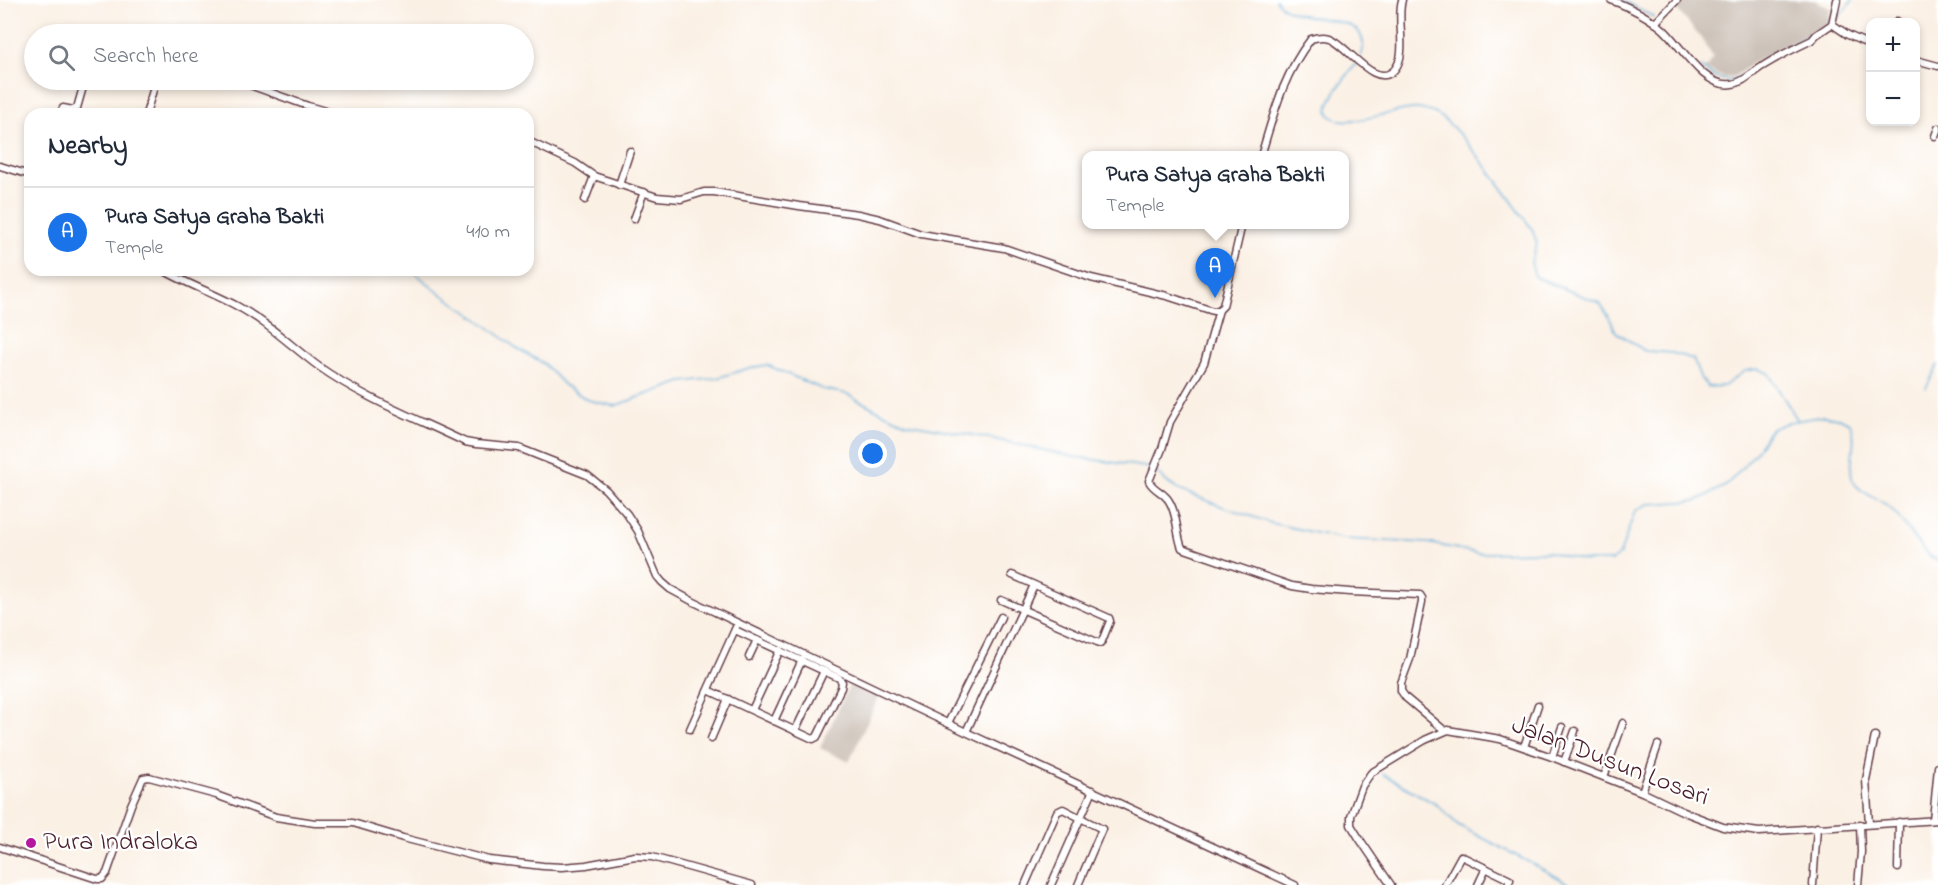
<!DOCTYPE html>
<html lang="en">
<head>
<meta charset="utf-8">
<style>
	:root { --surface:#fff; --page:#f2f2f3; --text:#1f2937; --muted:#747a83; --line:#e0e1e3; --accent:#1a73e8 }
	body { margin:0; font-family:"Indie Flower",sans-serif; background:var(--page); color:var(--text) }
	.controls { position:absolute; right:18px; top:18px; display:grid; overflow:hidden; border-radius:12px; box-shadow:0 3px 9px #0003 }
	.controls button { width:54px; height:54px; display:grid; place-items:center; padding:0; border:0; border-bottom:2px solid var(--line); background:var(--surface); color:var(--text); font:30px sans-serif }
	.you { position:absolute; left:873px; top:454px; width:21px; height:21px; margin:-15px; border:4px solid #fff; border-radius:50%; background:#1a73e8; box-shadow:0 0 0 9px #1a73e833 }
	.badge { display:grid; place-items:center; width:39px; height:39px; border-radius:50%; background:var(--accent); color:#fff; font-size:20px; font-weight:700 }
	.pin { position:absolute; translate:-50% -50px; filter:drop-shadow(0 2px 3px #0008) }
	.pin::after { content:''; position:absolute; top:32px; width:21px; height:18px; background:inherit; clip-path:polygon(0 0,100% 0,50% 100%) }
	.popup { position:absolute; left:1082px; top:151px; width:267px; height:78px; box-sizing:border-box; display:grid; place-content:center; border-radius:12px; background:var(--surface); filter:drop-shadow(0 2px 4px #0005); font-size:20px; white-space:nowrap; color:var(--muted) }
	.popup b { font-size:22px; color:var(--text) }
	.popup::after { content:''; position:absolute; left:50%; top:100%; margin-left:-12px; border:12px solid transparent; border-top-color:var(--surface) }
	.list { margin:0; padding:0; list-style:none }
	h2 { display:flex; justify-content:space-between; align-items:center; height:78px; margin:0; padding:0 24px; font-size:26px }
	h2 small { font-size:20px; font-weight:400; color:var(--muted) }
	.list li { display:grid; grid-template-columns:39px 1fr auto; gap:18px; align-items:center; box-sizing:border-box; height:90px; padding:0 24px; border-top:2px solid var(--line) }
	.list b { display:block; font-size:22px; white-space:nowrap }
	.list p { margin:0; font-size:20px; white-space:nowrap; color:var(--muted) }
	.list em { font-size:20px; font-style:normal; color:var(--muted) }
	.icon { flex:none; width:33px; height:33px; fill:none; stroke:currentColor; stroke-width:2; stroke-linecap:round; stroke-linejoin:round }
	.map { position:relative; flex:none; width:1938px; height:885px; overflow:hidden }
	.search { position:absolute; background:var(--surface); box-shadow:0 3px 9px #0003; left:24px; top:24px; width:510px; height:66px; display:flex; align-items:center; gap:15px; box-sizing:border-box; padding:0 21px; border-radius:33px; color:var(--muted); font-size:22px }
	.panel { position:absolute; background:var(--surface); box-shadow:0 3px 9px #0003; left:24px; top:108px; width:510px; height:168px; border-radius:18px }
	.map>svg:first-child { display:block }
	.industrial { fill:#cdc2b9 }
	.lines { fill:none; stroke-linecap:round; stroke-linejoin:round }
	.stream { stroke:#5facd8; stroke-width:1.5 }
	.street-casing { stroke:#653e47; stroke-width:9 }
	.street { stroke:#fff; stroke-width:6 }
	.poi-dot { fill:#b5179e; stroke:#fff; stroke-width:2 }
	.labels { text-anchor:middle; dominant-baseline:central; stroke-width:4.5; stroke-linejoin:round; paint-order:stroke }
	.street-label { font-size:26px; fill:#4a1f2b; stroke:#fff }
	.poi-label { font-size:26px; fill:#4a1f2b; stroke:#fff; text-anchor:start }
</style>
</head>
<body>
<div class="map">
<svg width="1938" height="885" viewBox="0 0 1938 885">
	<rect width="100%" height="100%" fill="#fff"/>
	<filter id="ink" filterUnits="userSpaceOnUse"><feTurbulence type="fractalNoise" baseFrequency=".0167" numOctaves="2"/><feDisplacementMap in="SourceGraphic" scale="12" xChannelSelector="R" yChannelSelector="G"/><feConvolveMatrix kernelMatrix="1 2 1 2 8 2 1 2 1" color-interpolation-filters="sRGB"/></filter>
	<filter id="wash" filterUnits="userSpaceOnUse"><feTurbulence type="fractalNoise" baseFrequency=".008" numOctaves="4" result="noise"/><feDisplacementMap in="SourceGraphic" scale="24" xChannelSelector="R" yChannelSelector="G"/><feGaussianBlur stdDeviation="1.35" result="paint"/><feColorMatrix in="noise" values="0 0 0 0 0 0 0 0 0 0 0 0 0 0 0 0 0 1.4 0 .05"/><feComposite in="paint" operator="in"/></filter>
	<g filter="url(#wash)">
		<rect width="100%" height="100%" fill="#fbf0e4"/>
		<g class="industrial">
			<path d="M1682,0h133l16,9 -3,7 3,2 -4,6 -74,39 -21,15 -12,-2 -14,-7 7,-12 -13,-20 -25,-30z"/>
			<path d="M852,680l28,14 -31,68 -29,-14z"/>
		</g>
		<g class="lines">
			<g class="stream">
				<path d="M1276,0c12,20 57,16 75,26 13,7 15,20 9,32"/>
				<path d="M1621,0l33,17"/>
				<path d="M1837,19l16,-19"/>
				<path d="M1357,62c-6,10 -38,44 -26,54 14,13 63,-6 81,-7 6,-1 16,2 22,4 24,9 80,92 98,116l5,14 -6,19 4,15 65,26 9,14 7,15 29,19 27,2 21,6 8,20 7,8 16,-1 21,-15 13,-2 10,4 29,46"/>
				<path d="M1700,67l17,11 14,3 6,-2 26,-19 46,-25"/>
				<path d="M412,270l22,19 41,28 40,30 29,17 20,21 24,15 26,6 68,-24 35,-4 32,-10 18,-3 55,24 25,5 28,15 31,14 88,16 80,18 72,10 5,2"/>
				<path d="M1926,388l12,-23"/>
				<path d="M1155,471l13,12 11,7 42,16 50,17 72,16 85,4 49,10 72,-1 36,9h27l8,-7 15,-43 13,-7 48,-3 31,-16 28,-32 16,-24 18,-7 35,-6 15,2 11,5c9,18 -2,38 2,55 4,14 26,20 36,28 19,17 28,43 50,55"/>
				<path d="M1383,774l54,31 21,20 101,53 11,7"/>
			</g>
		</g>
	</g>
	<g filter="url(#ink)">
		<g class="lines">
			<defs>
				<g id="street">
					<path d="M1611,0c18,7 37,16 52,29 17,15 41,60 69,55 11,-1 21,-12 31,-18 16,-10 32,-18 49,-26l4,-5 16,-11 16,11 22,10"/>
					<path d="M1897,22v-1"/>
					<path d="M1655,23l22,-23"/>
					<path d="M1832,24l5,-24"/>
					<path d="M1916,60l22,6"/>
					<path d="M236,80l72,26 27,8"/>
					<path d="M60,114l3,-6 10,2 4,-2 8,-28"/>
					<path d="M146,114l10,-34"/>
					<path d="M1935,136l3,-8"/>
					<path d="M528,141l47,22 19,13 63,21 24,2 23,-7h10l85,14 59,8 22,5 41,15 83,14 87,30 76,18 46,15 6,-1 4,-4 19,-82"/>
					<path d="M1261,156c13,-43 22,-81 50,-117 6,-2 12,-3 18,-1 18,6 47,54 66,31 13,-16 1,-49 7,-69"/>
					<path d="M0,166l30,9"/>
					<path d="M619,185l11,-34"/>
					<path d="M585,200l9,-24"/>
					<path d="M634,219l10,-27"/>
					<path d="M163,270c24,14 50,23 74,36 30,16 54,40 81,60 45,32 97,52 147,76l11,2 43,4 68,27 19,15 21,24 11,17 19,45 5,6 8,7 22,12 274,131 329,153"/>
					<path d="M1219,310l-15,53 -34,59 -8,27 -13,32c4,9 15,11 20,20 9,14 7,32 13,47l110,38 19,3 39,3 70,3 2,3v4l-12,57 -9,24v8l5,7 38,32"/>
					<path d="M1001,600l96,42 3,1 2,-2 8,-20 -1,-3 -97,-43"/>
					<path d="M749,657l8,-17"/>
					<path d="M708,690l105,49 4,-2 24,-49 1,-6 -3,-4 -104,-48"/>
					<path d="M752,710l28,-60"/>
					<path d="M774,721l28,-61"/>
					<path d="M948,723l53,-106"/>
					<path d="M690,729l46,-102"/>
					<path d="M795,731l29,-60"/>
					<path d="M966,732l68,-147"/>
					<path d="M711,739l17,-40"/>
					<path d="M1524,747l14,-42"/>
					<path d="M1552,757l10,-30"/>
					<path d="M1564,762l11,-31"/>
					<path d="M1604,777l19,-54"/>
					<path d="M1642,792l16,-47"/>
					<path d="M1933,820l5,-53"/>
					<path d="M1869,824l-3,-44 9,-44"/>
					<path d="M0,847l97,32h5l5,-6 24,-68 12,-27 6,-1 67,18 60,22 39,6h38l50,15 86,22 54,6 19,1 24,-2 49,-9 17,1 100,28"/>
					<path d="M1898,868l1,-46"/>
					<path d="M1025,885l32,-73 6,-3 39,20 -24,56"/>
					<path d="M1051,885l42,-95"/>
					<path d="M1391,885l-32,-47 -8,-13v-9l11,-30 9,-13 54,-33 23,-10 52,9 52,18 90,35 42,20 39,15 36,5 179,-12"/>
					<path d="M1445,885l16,-29 49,24 -2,5"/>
					<path d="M1478,885l8,-17"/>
					<path d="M1813,885l4,-58"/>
					<path d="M1858,885l3,-33 -1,-28"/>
				</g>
			</defs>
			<use href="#street" class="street-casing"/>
			<use href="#street" class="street"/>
		</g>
	</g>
	<circle class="poi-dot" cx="31" cy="843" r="6"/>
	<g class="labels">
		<g class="street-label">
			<text transform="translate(1610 762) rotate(21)">Jalan Dusun Losari</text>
		</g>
		<g class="poi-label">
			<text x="43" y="843">Pura Indraloka</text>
		</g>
	</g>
</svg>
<div class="controls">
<button>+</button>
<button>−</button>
</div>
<div class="you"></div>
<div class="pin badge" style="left:1215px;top:298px">A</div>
<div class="popup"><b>Pura Satya Graha Bakti</b>Temple</div>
<div class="search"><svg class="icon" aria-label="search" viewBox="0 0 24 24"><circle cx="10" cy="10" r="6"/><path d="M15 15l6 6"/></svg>Search here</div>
<section class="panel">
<h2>Nearby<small></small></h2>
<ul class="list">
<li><span class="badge">A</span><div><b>Pura Satya Graha Bakti</b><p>Temple</p></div><em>410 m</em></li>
</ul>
</section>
</div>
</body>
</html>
